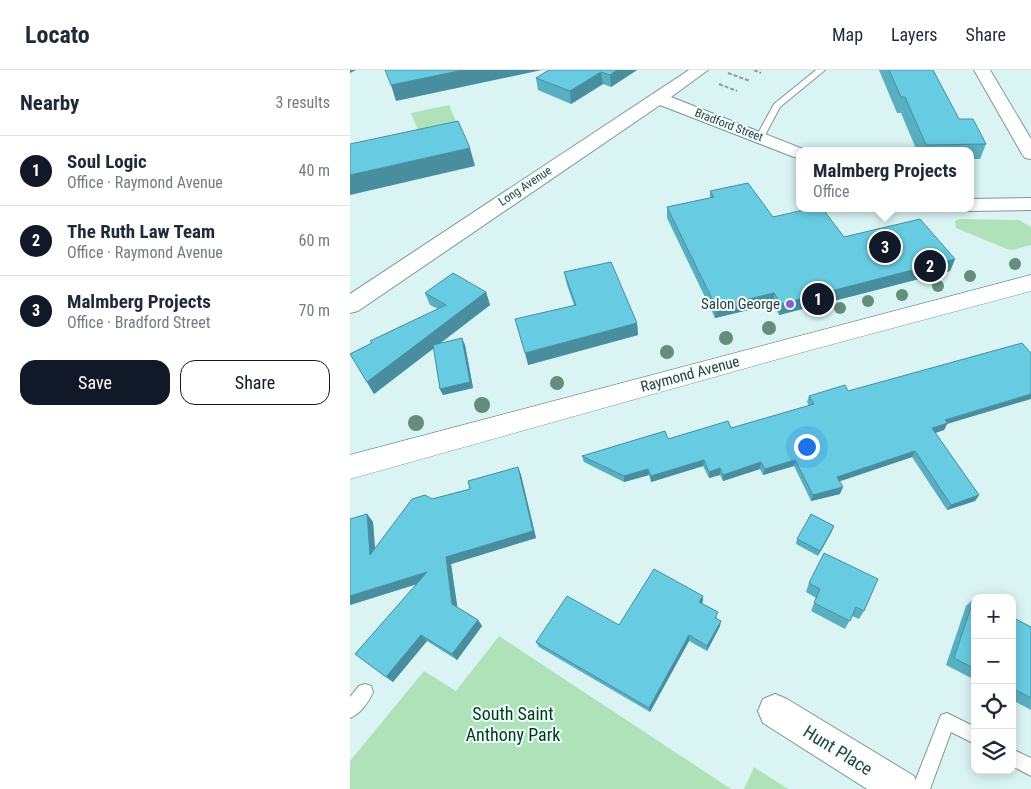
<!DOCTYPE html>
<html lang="en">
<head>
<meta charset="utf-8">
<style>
	:root { --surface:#fff; --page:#f2f2f3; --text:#1f2937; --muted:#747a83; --line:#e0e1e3; --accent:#111827 }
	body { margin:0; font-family:"Roboto Condensed",sans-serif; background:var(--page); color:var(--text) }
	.controls { position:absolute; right:15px; bottom:15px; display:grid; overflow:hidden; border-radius:10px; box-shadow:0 2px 12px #0003 }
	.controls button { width:45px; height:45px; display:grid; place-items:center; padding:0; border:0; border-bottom:1px solid var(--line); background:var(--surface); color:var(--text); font:25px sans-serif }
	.you { position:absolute; left:456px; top:376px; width:18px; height:18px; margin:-12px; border:4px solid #fff; border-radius:50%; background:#1a73e8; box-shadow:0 0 0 8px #1a73e833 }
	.badge { display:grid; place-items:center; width:32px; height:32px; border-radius:50%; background:var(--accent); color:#fff; font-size:16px; font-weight:700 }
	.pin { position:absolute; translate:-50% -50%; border:2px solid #fff; box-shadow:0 1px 5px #0006 }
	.popup { position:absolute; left:446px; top:77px; width:178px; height:65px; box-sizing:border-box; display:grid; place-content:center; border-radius:10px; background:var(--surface); filter:drop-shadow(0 1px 4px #0005); font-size:16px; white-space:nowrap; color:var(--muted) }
	.popup b { font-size:19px; color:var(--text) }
	.popup::after { content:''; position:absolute; left:50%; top:100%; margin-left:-10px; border:10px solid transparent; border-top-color:var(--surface) }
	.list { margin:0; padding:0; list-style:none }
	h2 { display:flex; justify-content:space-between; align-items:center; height:65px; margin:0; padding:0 20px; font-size:21px }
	h2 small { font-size:16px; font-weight:400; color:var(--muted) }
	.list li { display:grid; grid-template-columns:32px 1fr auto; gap:15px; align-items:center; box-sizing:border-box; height:70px; padding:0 20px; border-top:1px solid var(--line) }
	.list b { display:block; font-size:19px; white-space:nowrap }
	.list p { margin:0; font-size:16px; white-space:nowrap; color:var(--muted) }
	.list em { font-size:16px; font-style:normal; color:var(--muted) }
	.actions { display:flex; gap:10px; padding:15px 20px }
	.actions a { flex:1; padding:11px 0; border:1px solid var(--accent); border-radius:15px; text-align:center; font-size:18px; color:var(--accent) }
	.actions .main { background:var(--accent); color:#fff }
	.icon { flex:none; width:28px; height:28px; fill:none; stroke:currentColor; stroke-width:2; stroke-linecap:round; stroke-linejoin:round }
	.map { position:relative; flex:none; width:681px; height:719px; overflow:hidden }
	header { display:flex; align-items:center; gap:30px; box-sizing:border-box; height:70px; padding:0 25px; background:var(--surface); border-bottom:1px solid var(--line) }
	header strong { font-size:24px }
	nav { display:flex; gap:28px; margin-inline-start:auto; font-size:18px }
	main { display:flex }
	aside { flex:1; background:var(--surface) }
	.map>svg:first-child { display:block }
	.green { fill:#b0e2ba }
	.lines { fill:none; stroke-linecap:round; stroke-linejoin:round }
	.service-casing { stroke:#7e9796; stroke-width:2 }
	.minor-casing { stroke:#7e9796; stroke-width:2 }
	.tertiary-casing { stroke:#7e9796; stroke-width:1 }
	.path { stroke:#899c9c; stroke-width:2; stroke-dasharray:4 2; stroke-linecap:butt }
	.service { fill:#fff; fill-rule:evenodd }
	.minor { fill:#fff; fill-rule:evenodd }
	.tertiary { fill:#fff; fill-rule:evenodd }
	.tree { fill:#658d7b }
	.wall { fill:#59afc2 }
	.shaded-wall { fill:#488e9e }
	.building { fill:#67cbe1; stroke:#488e9e }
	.poi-dot { fill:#8c5bd4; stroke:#effffe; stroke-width:2 }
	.labels { text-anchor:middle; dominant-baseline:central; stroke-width:4; stroke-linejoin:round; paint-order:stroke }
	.far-street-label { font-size:12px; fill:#323d3d; stroke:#effffe }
	.poi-label { font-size:15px; fill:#323d3d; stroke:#effffe; text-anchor:end }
	.street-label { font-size:15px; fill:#323d3d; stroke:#effffe }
	.near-park-label { font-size:18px; fill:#063919; stroke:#effffe }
	.near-street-label { font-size:18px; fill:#323d3d; stroke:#effffe }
</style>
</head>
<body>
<header>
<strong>Locato</strong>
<nav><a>Map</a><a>Layers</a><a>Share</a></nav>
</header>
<main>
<aside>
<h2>Nearby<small>3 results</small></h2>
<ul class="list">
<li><span class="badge">1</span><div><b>Soul Logic</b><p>Office · Raymond Avenue</p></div><em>40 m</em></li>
<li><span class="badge">2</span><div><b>The Ruth Law Team</b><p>Office · Raymond Avenue</p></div><em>60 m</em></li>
<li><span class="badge">3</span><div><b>Malmberg Projects</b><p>Office · Bradford Street</p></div><em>70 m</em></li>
</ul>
<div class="actions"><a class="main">Save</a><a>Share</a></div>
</aside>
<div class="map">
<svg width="681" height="719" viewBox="0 0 681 719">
	<rect width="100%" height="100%" fill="#d9f4f3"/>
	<g class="green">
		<path d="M99,35l8,19 -38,9 -8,-20z"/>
		<path d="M609,149l60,1 12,7v18l-19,5 -5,-1 -51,-21 -1,-7z"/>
		<path d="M149,566l232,153h-381v-28l74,-90 32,20z"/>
		<path d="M404,697l34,22h-44z"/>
	</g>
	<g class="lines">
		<defs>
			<g id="service">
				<path d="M466,0h9l-45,37 -17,32h-6l-1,-2 18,-33z"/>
				<path d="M15,614l6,2 2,6c-4,10 -13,22 -23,26v-21l9,-11z"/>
				<path d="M597,643l28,14v17l-24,-12 -21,57h-18l29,-74z"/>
				<path d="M662,679l19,9v18l-19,-10z"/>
			</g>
			<g id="minor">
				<path d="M339,0h19l-37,27 137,54h-8v7l-6,-1 -134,-52 -302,206 -8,2v-19z"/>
				<path d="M624,0h16l41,69v20l-6,-1 -3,-4z"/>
				<path d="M681,128v12l-61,1 -8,-3h8v-9z"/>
				<path d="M425,624l12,5 127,77 5,13h-52l-104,-66 -5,-12 5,-12z"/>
			</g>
			<path id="tertiary" d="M681,205v16l-224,60 -457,128v-24z"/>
		</defs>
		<use href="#service" class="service-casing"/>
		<use href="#minor" class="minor-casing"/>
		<use href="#tertiary" class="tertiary-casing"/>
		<g class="path">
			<path d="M404,0l7,3"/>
			<path d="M378,3l22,8"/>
			<path d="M369,14l18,7"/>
		</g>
		<use href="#service" class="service"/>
		<use href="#minor" class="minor"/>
		<use href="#tertiary" class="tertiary"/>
	</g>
	<g class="tree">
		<circle cx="665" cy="194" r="6"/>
		<circle cx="620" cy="206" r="6"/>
		<circle cx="588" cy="216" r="6"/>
		<circle cx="552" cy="225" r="6"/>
		<circle cx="518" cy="231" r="6"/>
		<circle cx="490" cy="238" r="6"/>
		<circle cx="419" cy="258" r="7"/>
		<circle cx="376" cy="268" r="7"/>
		<circle cx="317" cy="282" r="7"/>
		<circle cx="207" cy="313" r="7"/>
		<circle cx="132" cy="335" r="8"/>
		<circle cx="66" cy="353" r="8"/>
	</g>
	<g class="wall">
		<path d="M199,0h88l-26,17 -8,-3 -32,20 -33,-14 -2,-12z"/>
		<path d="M529,0h54l26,49 27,25 -6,15h-10v-8h-53l-16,-38h-4z"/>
		<path d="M360,121l63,26 71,20 111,22 -5,12 -171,44 -6,-11 -58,14 -48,-100v-11l43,-9z"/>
		<path d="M214,202l73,51 1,12 -110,30 46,-60 -7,-20z"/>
		<path d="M136,222l4,13 -51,39 26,1 8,43 -30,7 -3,-6 -6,-41 -60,46 -24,-40 88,-45 -8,-4 -5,-12z"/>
		<path d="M498,321l99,33 -3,6 -9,3 44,62 -4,6 -28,9 -35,-53 -73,24 1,13 -29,7 -17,-35 -31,9 -3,-6 -37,12 -3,-6 -11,3 -6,-12 -52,16 -2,-7 -25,7 -40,-20 -2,-6 149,-28 78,-22 -2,-4 2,-6z"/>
		<path d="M168,397l3,8 15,63 -85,26 6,43 21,13 4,6 -25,34 -30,-19 -34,41 -38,-28 62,-70 -67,21 17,-91 6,8 2,26 57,-49 38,-10z"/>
		<path d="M482,461l-14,25 -22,-12 1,-5z"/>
		<path d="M459,513l55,28 -5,8 -7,-3 -7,13 -34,-18 5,-13 -10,-6z"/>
		<path d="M353,526v5l-1,2 15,14 -1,2 4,7 -13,25 -18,-10 -39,71 -111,-65 -3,-5 83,-17z"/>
		<path d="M624,528h1v82l-29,-15 20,-59z"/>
		<path d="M662,547l19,10v83l-19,-10z"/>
	</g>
	<g class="shaded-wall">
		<path d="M0,0h6l-6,3z"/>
		<path d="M113,0h79l-146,31 -5,-16z"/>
		<path d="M267,0h20l-26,17 -1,-12z"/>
		<path d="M251,2l2,12 -32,20 -1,-13z"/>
		<path d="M120,78l5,18 -125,29v-20z"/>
		<path d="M605,189l-5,12 -171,44 2,-11z"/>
		<path d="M136,222l4,13 -116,89 -7,-12z"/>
		<path d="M424,223l-1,11 -58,14 1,-11z"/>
		<path d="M287,253l1,12 -110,30 -3,-12z"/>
		<path d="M112,268l3,7 8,43 -30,7 -3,-6z"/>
		<path d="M681,324v5l-84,25 -3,6 -15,5 3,-7 13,-8z"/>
		<path d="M565,381l-3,6 -77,26 2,-6z"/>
		<path d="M354,390l-1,6 -52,16v-6z"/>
		<path d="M445,390l-1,6 -31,9 2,-6z"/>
		<path d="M411,392l-1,7 -37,12v-6z"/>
		<path d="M168,397l3,8 15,63 -85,26 7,47 -6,-7 -6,-47z"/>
		<path d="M370,398v7l-11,3v-6z"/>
		<path d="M298,399l1,6 -25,7v-6z"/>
		<path d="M493,417l-3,7 -29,7 2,-6z"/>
		<path d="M629,425l-4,6 -28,9 4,-5z"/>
		<path d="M17,444l6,8 3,40 -6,-7z"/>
		<path d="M484,456l-2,5 -14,25 2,-5z"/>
		<path d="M77,502l6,7 -83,26v-9z"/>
		<path d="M353,526v5l-4,7v-6z"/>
		<path d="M128,550l4,6 -25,34 -5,-6z"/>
		<path d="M371,551l-1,5 -13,25v-5z"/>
		<path d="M71,565l6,6 -34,41 -7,-5z"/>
		<path d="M339,565v6l-39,71 -1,-4z"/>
	</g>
	<g class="building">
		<path d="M35,0h78l-72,15z"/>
		<path d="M199,0h68l-7,5 -9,-3 -31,19 -34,-13z"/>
		<path d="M539,0h44l26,49h14l13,25 -60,1 -21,-48h-4z"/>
		<path d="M108,51l12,27 -120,27v-31z"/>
		<path d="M398,113l25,34 39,-9h10l22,29 76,-18 35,40 -174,45 -7,-11 -58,14 -49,-100 47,-10 -4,-6z"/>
		<path d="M261,192l26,61 -112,30 -10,-34 61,-14 -12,-33z"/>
		<path d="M103,203l33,19 -119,90 -17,-28 22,-11 -2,-2 76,-36 -21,-12z"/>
		<path d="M112,268l8,44 -30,7 -7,-44z"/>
		<path d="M672,273l9,10v41l-86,26 3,3 -16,5 47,67 -28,10 -36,-54 -78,26 6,10 -30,8 -18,-35 -30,9 -4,-7 -38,13 -3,-7 -11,4 -5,-12 -53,16 -3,-7 -24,7 -42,-20 83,-25 3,8 60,-18 3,7 83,-24 -5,-8 36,-11 3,6z"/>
		<path d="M168,397l15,64 -87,26 6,47 26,16 -26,34 -31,-19 -35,42 -31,-23 72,-82 -77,24v-77l17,-5 3,41 42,-56 13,-4 7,4 38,-10 -2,-8z"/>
		<path d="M461,444l23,12 -14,25 -23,-12z"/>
		<path d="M474,483l54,26 -14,32 -8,-4 -6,14 -36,-18 6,-14 -11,-6z"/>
		<path d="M304,499l49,27 -4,6 19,10 -3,6 6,3 -14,25 -18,-11 -40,73 -113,-66 31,-46 52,29z"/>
		<path d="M624,528h1v71l-21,-11z"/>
		<path d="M662,547l19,10v71l-19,-10z"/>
	</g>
	<circle class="poi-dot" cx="440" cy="234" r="5"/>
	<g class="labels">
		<g class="far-street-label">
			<text transform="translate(379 55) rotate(21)">Bradford Street</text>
			<text transform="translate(175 116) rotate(-34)">Long Avenue</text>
		</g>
		<g class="poi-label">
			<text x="430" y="234">Salon George</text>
		</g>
		<g class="street-label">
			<text transform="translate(340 304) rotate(-15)">Raymond Avenue</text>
		</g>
		<g class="near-park-label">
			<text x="163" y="643">South Saint<tspan x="163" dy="21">Anthony Park</tspan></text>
		</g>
		<g class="near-street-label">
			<text transform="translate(488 680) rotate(32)">Hunt Place</text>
		</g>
	</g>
</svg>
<div class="controls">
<button>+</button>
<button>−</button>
<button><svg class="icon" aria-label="locate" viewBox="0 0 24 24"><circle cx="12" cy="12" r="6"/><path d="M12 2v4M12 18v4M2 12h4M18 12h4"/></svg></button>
<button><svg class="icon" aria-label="layers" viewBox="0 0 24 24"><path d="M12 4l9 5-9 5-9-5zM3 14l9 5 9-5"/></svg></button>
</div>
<div class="you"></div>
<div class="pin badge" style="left:468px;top:229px">1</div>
<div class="pin badge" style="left:580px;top:196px">2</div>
<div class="pin badge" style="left:535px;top:177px">3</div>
<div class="popup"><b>Malmberg Projects</b>Office</div>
</div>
</main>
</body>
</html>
